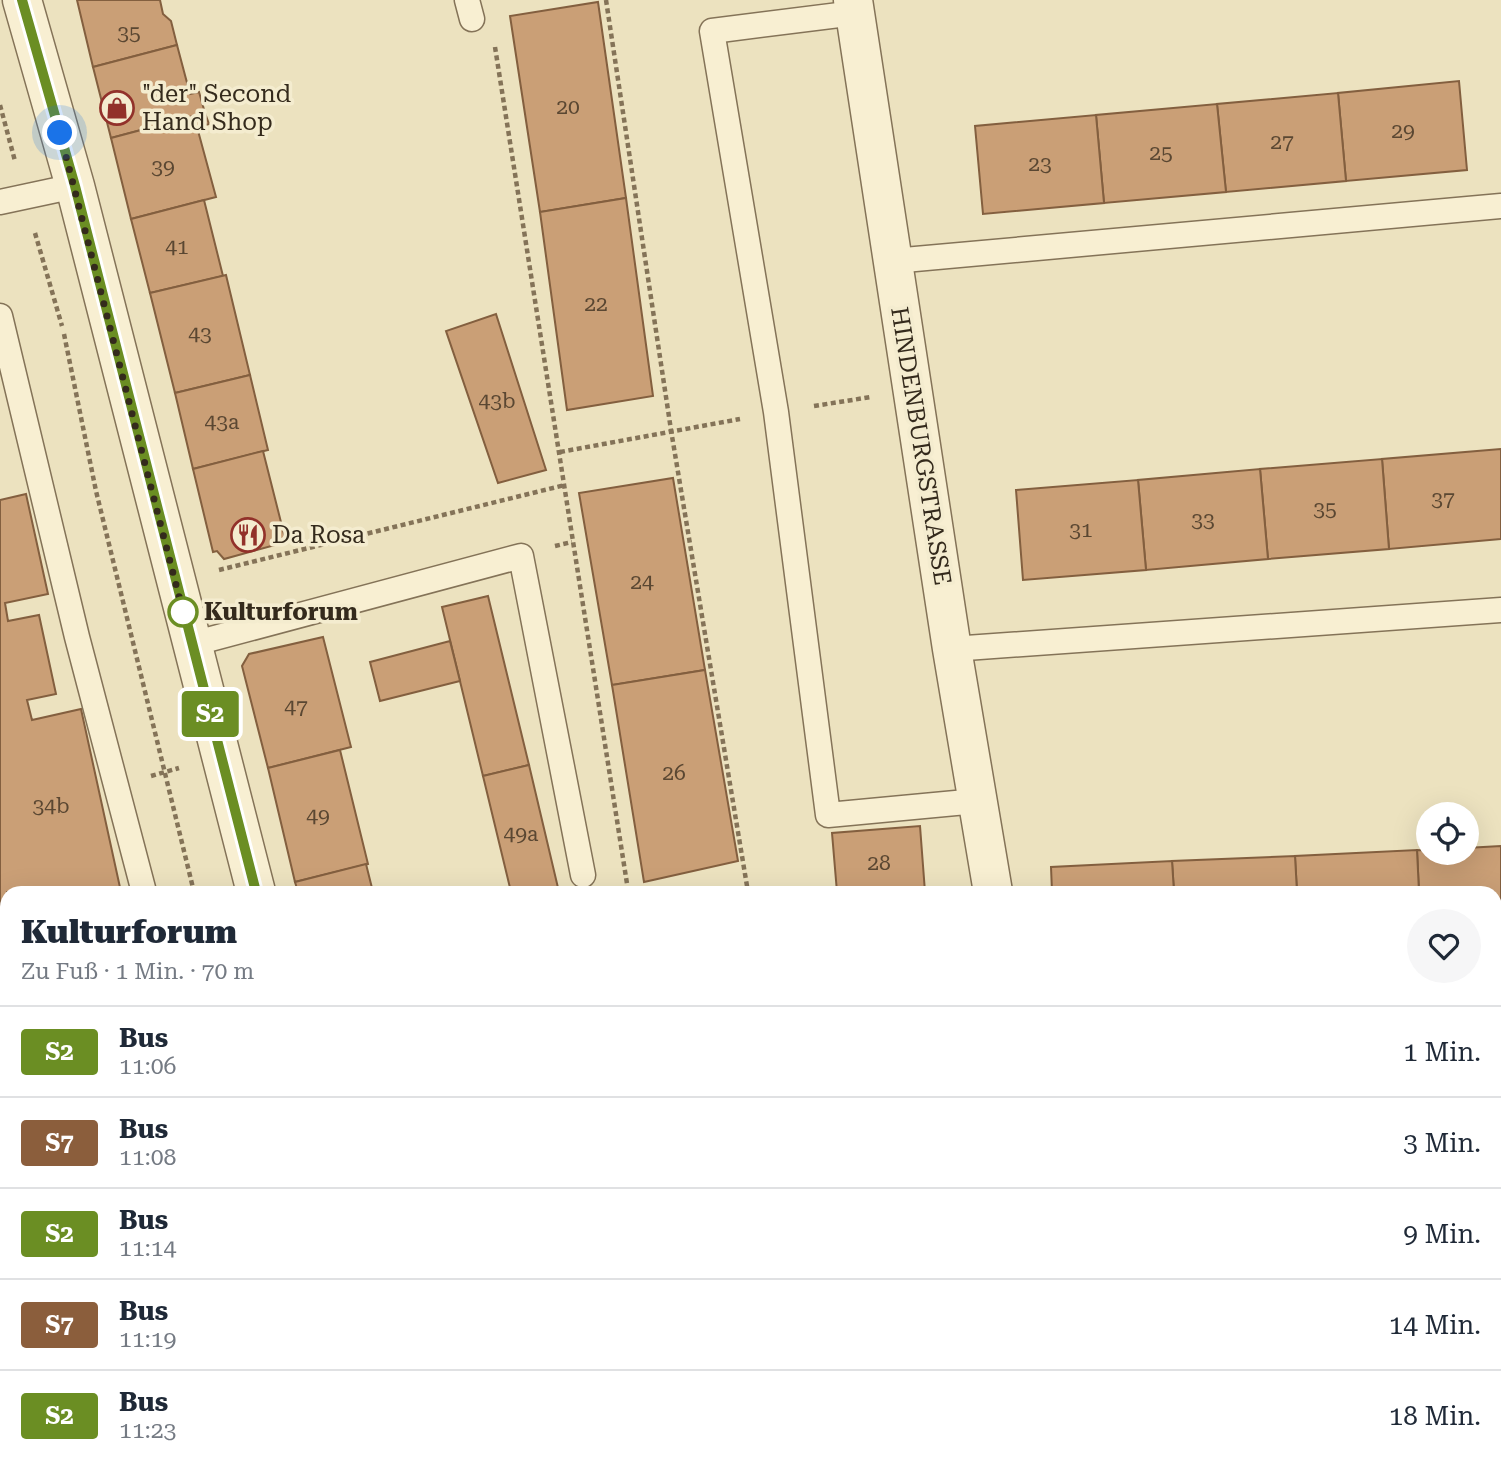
<!DOCTYPE html>
<html lang="de">
<head>
<meta charset="utf-8">
<style>
  :root { --surface:#fff; --page:#f6f6f7; --text:#1f2937; --muted:#747a83; --line:#e0e1e3 }
  body { margin:0; font-family:"Roboto Serif",serif; background:var(--page); color:var(--text); height:100vh; display:flex; flex-direction:column; font-size:26px; white-space:nowrap }
  * { box-sizing:border-box; margin:0 }
  p { font-size:23px; color:var(--muted) }
  .icon { flex:none; width:38px; height:38px; fill:none; stroke:currentColor; stroke-width:2; stroke-linecap:round; stroke-linejoin:round }
  .map { position:relative; flex:1; overflow:hidden }
  .sheet { position:absolute; left:0px; top:886px; width:1502px; height:590px; display:flex; flex-direction:column; background:var(--surface); border-radius:21px 21px 0 0; box-shadow:0 7px 28px #0002 }
  .sheet>* { flex:none }
  .badge { padding:0 14px; border-radius:5px; font-size:24px; line-height:46px }
  .fabs { position:absolute; left:1416px; top:802px; display:grid; gap:14px }
  .fabs a { display:grid; place-items:center; width:63px; height:63px; border-radius:50%; background:var(--surface); box-shadow:0 7px 28px #0002; font-size:35px }
  .you { position:absolute; width:35px; height:35px; margin:-18px; border:5px solid #fff; border-radius:50%; background:#1a73e8; box-shadow:0 0 0 10px #1a73e833 }
  .map>.badge { position:absolute; translate:-50% -50%; box-shadow:0 0 0 4px #fff }
  .round { display:grid; place-items:center; flex:none; width:74px; height:74px; border-radius:37px; background:var(--page) }
  .head { display:flex; align-items:center; justify-content:space-between; height:119px; padding:0 21px }
  h1 { font-size:33px; font-weight:800; line-height:52px }
  ul { padding:0; list-style:none }
  li { display:flex; align-items:center; gap:21px; height:91px; padding:0 21px; border-top:2px solid var(--line) }
  li div { flex:1 }
  li b { display:block; font-size:26px }
  li em { font-style:normal }
  li .badge { min-width:77px; font-weight:700; text-align:center }
  .map>svg:first-child { display:block }
</style>
</head>
<body>
<div class="map">
<svg width="1501" height="1475" viewBox="0 0 1501 1475">
  <rect width="100%" height="100%" fill="#ece2bf"/>
  <g fill="#ca9f76" stroke="#835f3f" stroke-width="2">
    <polygon points="77,0 160,0 163,14 171,21 177,45 93,67"/>
    <polygon points="598,2 626,198 540,212 510,16"/>
    <polygon points="177,45 190,94 199,92 205,113 111,138 93,67"/>
    <polygon points="1459,81 1467,170 1346,181 1338,93"/>
    <polygon points="1338,93 1346,181 1226,192 1217,104"/>
    <polygon points="1217,104 1226,192 1104,203 1096,115"/>
    <polygon points="205,113 209,124 197,127 216,197 131,219 111,138"/>
    <polygon points="1096,115 1104,203 983,214 975,126"/>
    <polygon points="626,198 653,396 567,410 540,212"/>
    <polygon points="204,200 223,276 150,293 131,219"/>
    <polygon points="226,275 250,375 175,393 150,293"/>
    <polygon points="496,314 546,470 498,483 446,331"/>
    <polygon points="250,375 268,450 193,469 175,393"/>
    <polygon points="1501,449 1501,539 1389,549 1382,459"/>
    <polygon points="263,451 286,542 224,559 217,551 213,552 193,469"/>
    <polygon points="1382,459 1389,549 1268,559 1260,469"/>
    <polygon points="1260,469 1268,559 1146,570 1138,480"/>
    <polygon points="673,478 705,670 612,685 579,493"/>
    <polygon points="1138,480 1146,570 1023,580 1016,490"/>
    <polygon points="26,494 48,594 5,603 8,621 39,615 56,694 27,700 32,720 81,709 121,892 7,892 7,1031 0,1033 0,500"/>
    <polygon points="488,596 529,765 483,776 442,607"/>
    <polygon points="323,637 351,747 268,768 242,666 249,654"/>
    <polygon points="450,641 460,681 380,701 370,662"/>
    <polygon points="705,670 738,861 644,882 612,685"/>
    <polygon points="340,750 368,864 295,882 268,768"/>
    <polygon points="529,765 559,892 511,892 483,776"/>
    <polygon points="920,826 925,892 837,892 832,833"/>
    <polygon points="1501,846 1501,933 1494,934 1494,892 1419,892 1417,850 1466,852 1466,848"/>
    <polygon points="1417,850 1419,892 1297,892 1295,856"/>
    <polygon points="1295,856 1297,892 1174,892 1172,861"/>
    <polygon points="1172,861 1174,892 1052,892 1051,867"/>
    <polygon points="366,864 373,892 298,892 295,882"/>
    <rect x="1494" y="1204" width="7" height="93"/>
  </g>
  <g fill="none" stroke-linecap="round" stroke-linejoin="round">
    <g stroke="#847358" stroke-width="27">
      <g id="service">
        <polyline points="467,0 472,19"/>
        <polyline points="855,13 712,31 776,412 828,815 977,801"/>
        <polyline points="0,202 75,186"/>
        <polyline points="893,261 1501,206"/>
        <polyline points="0,316 77,637 144,892"/>
        <polyline points="192,644 521,556 583,875"/>
        <polyline points="952,649 1501,610"/>
        <polyline points="1494,943 1501,943"/>
        <polyline points="294,1468 295,1475"/>
      </g>
    </g>
    <g stroke="#847358" stroke-width="41">
      <g id="minor">
        <polyline points="853,0 952,649 993,892"/>
        <polyline points="1494,1435 1501,1435"/>
        <polyline points="762,1475 799,1468"/>
      </g>
    </g>
    <g stroke="#847358" stroke-width="41">
      <g id="tertiary">
        <polyline points="22,0 75,186 256,892"/>
        <polyline points="404,1468 405,1475"/>
      </g>
    </g>
    <g stroke="#847358" stroke-width="4.5" stroke-dasharray="5 3.5" stroke-linecap="butt">
      <polyline points="606,0 671,430 748,892"/>
      <polyline points="495,47 628,890"/>
      <polyline points="0,105 15,161"/>
      <polyline points="35,233 62,326"/>
      <polyline points="64,334 96,491 194,892"/>
      <polyline points="814,406 871,397"/>
      <polyline points="560,452 740,419"/>
      <polyline points="555,546 572,542"/>
      <polyline points="219,570 565,485"/>
      <polyline points="151,776 179,768"/>
      <polyline points="0,1088 7,1086"/>
      <polyline points="346,1468 350,1475"/>
      <polyline points="1109,1468 1110,1475"/>
      <polyline points="208,1475 233,1468"/>
    </g>
    <use href="#service" stroke="#f8efd2" stroke-width="24"/>
    <use href="#minor" stroke="#f8efd2" stroke-width="38"/>
    <use href="#tertiary" stroke="#f8efd2" stroke-width="38"/>
  </g>
  <g fill="none" stroke-linecap="round" stroke-linejoin="round">
    <g stroke="#fff" stroke-width="16">
      <polyline id="line" points="22,0 75,186 256,892"/>
    </g>
    <use href="#line" stroke="#6b8e23" stroke-width="10"/>
    <polyline stroke="#342a1c" stroke-width="7" stroke-dasharray="0 12.6" points="60,133 183,612"/>
  </g>
  <defs>
    <g id="shop-ring" transform="scale(1.75)"><circle r="9.5" fill="#f4eccf" stroke="#92312a" stroke-width="1.5"/><path d="M-5-2.5h2.3a2.7 3.5 0 0 1 5.4 0H5L5.5 6h-11ZM-1.5-2.5h3a1.5 2.3 0 0 0-3 0Z" fill="#92312a"/></g>
    <g id="restaurant-ring" transform="scale(1.75)"><circle r="9.5" fill="#f4eccf" stroke="#92312a" stroke-width="1.5"/><path d="M-5-6h1v4h1v-4h1v4h1v-4h1v5L-1.5 .5V6h-2V.5L-5-1ZM5-6V6H3V1.5H1.5Q1.5-4 5-6Z" fill="#92312a"/></g>
  </defs>
  <g fill-rule="evenodd">
    <use href="#shop-ring" x="117" y="108"/>
    <use href="#restaurant-ring" x="248" y="535"/>
  </g>
  <circle fill="#fff" stroke="#6b8e23" stroke-width="3.5" cx="183" cy="612" r="14"/>
  <g text-anchor="middle" stroke-width="7" stroke-linejoin="round" paint-order="stroke">
    <g font-size="21" fill="#5a4732">
      <text x="129" y="40">35</text>
      <text x="568" y="114">20</text>
      <text x="1403" y="138">29</text>
      <text x="1282" y="149">27</text>
      <text x="1161" y="160">25</text>
      <text x="1040" y="171">23</text>
      <text x="163" y="174">39</text>
      <text x="177" y="254">41</text>
      <text x="596" y="311">22</text>
      <text x="200" y="341">43</text>
      <text x="497" y="408">43b</text>
      <text x="222" y="429">43a</text>
      <text x="1443" y="506">37</text>
      <text x="1325" y="516">35</text>
      <text x="1203" y="527">33</text>
      <text x="1081" y="537">31</text>
      <text x="642" y="589">24</text>
      <text x="296" y="714">47</text>
      <text x="674" y="780">26</text>
      <text x="51" y="813">34b</text>
      <text x="318" y="823">49</text>
      <text x="521" y="841">49a</text>
      <text x="879" y="870">28</text>
    </g>
    <g font-size="24" fill="#342a1c" stroke="#f4eccf" text-anchor="start">
      <text x="142" y="102">"der" Second<tspan x="142" dy="28">Hand Shop</tspan></text>
      <text x="272" y="543">Da Rosa</text>
    </g>
    <g font-size="24" fill="#342a1c" stroke="#f4eccf">
      <text transform="translate(921 446) rotate(81)" y="8">HINDENBURGSTRASSE</text>
    </g>
    <g font-size="24" font-weight="bold" fill="#342a1c" stroke="#f4eccf" text-anchor="start">
      <text x="204" y="620">Kulturforum</text>
    </g>
  </g>
</svg>
<div class="fabs">
<a><svg class="icon" aria-label="locate" viewBox="0 0 24 24"><circle cx="12" cy="12" r="6"/><path d="M12 2v4M12 18v4M2 12h4M18 12h4"/></svg></a>
</div>
<div class="you" style="left:60px;top:133px"></div>
<b class="badge" style="left:210px;top:714px;background:#6b8e23;color:#fff">S2</b>
<section class="sheet">
<div class="head"><div><h1>Kulturforum</h1><p>Zu Fuß · 1 Min. · 70 m</p></div><a class="round"><svg class="icon" aria-label="heart" viewBox="0 0 24 24"><path d="M12 20l-8-8c-3-5 5-10 8-4 3-6 11-1 8 4z"/></svg></a></div>
<ul>
<li><span class="badge" style="background:#6b8e23;color:#fff">S2</span><div><b>Bus</b><p>11:06</p></div><em>1 Min.</em></li>
<li><span class="badge" style="background:#8b5e3c;color:#fff">S7</span><div><b>Bus</b><p>11:08</p></div><em>3 Min.</em></li>
<li><span class="badge" style="background:#6b8e23;color:#fff">S2</span><div><b>Bus</b><p>11:14</p></div><em>9 Min.</em></li>
<li><span class="badge" style="background:#8b5e3c;color:#fff">S7</span><div><b>Bus</b><p>11:19</p></div><em>14 Min.</em></li>
<li><span class="badge" style="background:#6b8e23;color:#fff">S2</span><div><b>Bus</b><p>11:23</p></div><em>18 Min.</em></li>
</ul>
</section>
</div>
</body>
</html>
